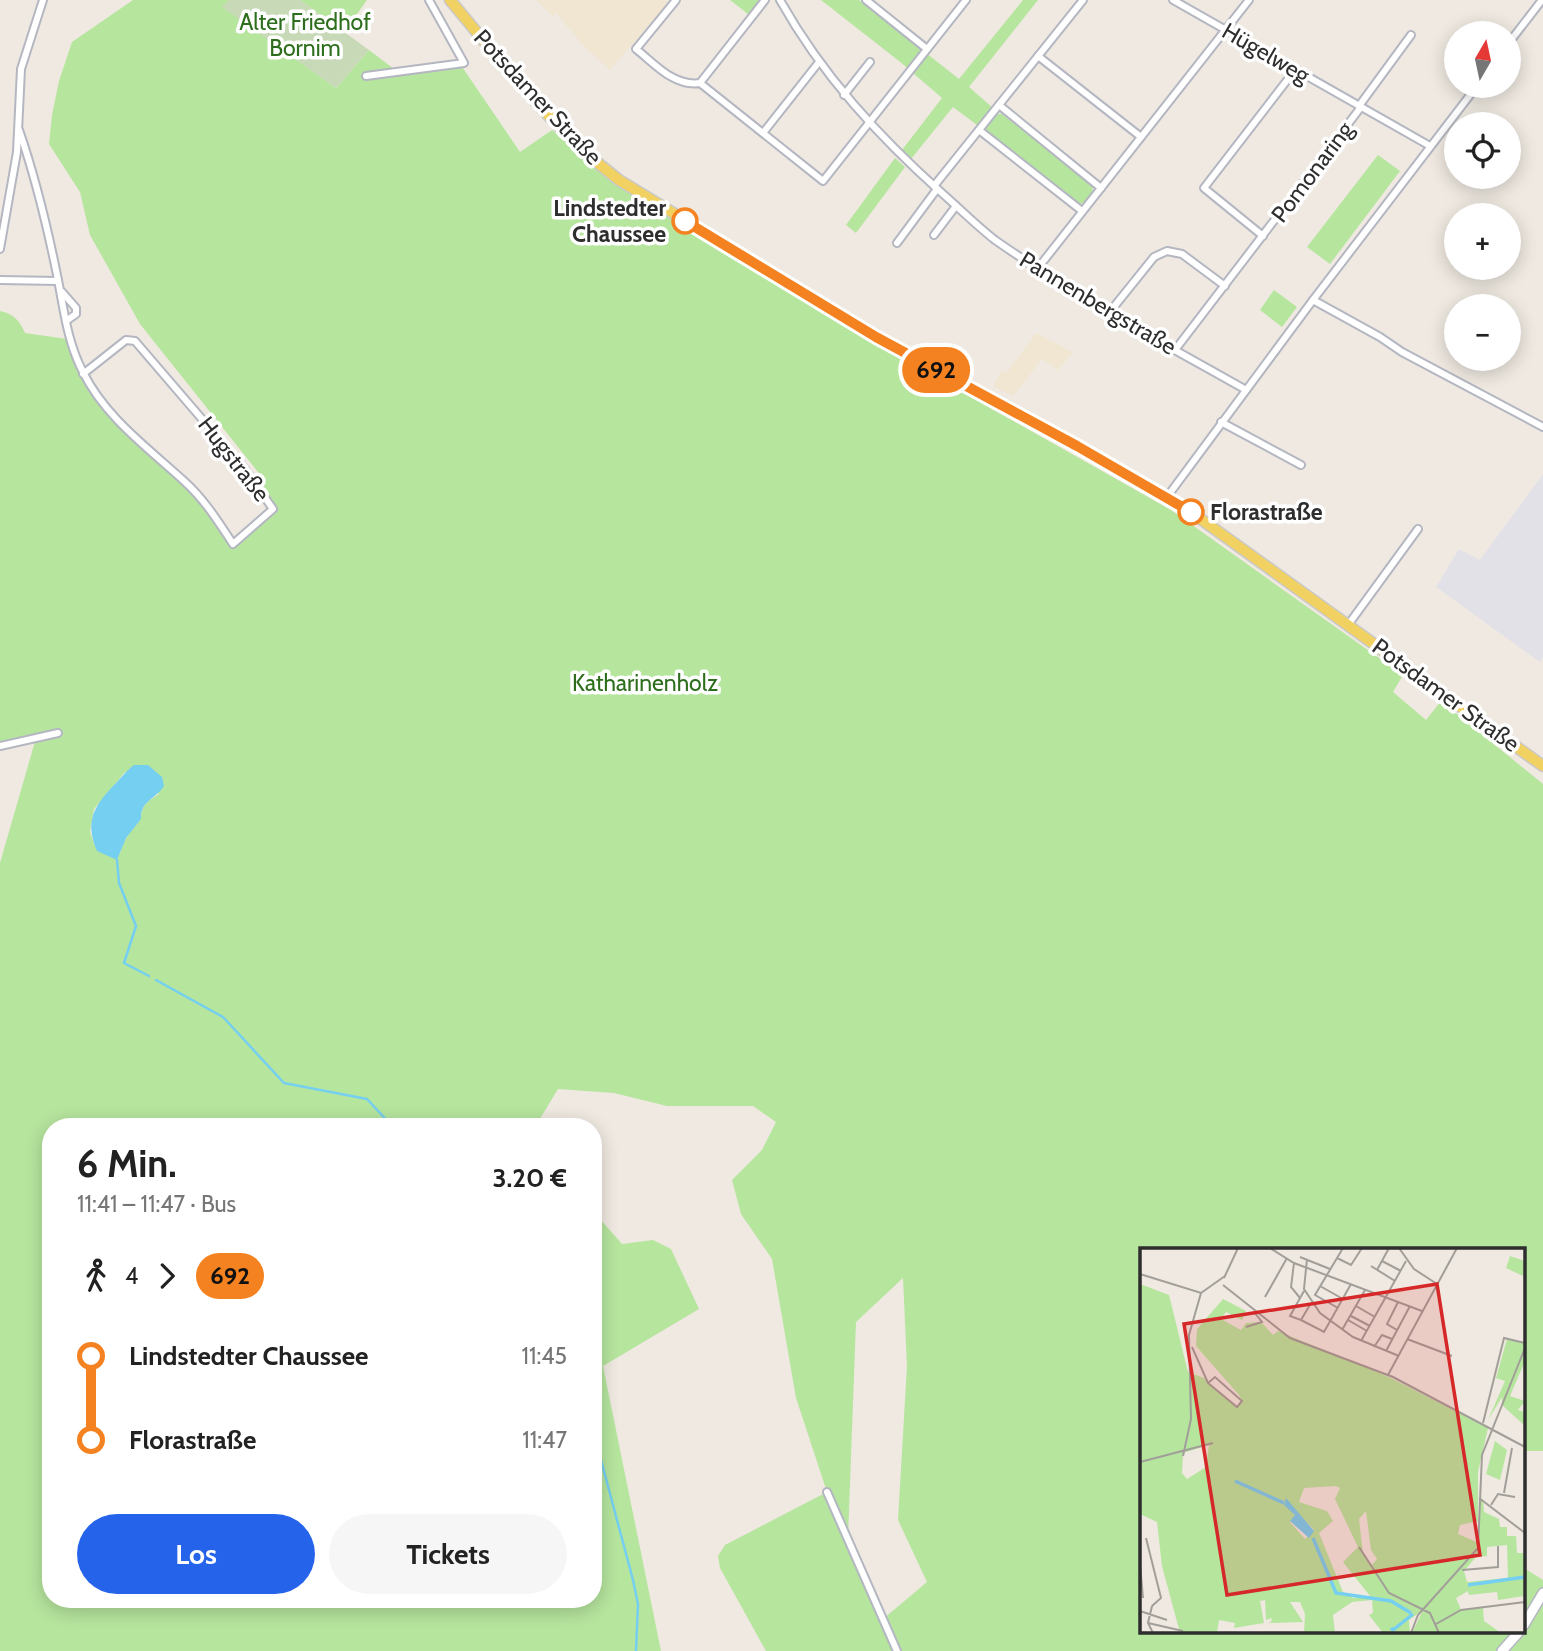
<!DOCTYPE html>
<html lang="de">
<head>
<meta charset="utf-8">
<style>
  :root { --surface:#fff; --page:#f6f6f6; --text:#222; --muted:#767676; --accent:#2563eb }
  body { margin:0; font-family:Cabin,sans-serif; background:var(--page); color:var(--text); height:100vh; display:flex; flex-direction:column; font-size:26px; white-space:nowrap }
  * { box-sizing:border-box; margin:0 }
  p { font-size:23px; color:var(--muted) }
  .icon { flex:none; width:38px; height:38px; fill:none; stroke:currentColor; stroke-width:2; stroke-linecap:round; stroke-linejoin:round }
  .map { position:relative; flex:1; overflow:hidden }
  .details { position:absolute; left:42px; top:1118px; width:560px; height:490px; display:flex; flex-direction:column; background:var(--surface); border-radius:28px; box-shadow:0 4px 18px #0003 }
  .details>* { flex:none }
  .badge { padding:0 14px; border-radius:23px; font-size:24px; line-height:46px }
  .needle { width:46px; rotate:9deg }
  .controls { position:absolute; left:1444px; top:21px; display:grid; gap:14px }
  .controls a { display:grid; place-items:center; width:77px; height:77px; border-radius:50%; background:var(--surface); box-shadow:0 4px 18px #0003; font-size:35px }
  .map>.badge { position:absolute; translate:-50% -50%; box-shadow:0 0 0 4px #fff }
  .legs { display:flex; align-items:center; gap:10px; height:77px; padding:0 35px; font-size:23px }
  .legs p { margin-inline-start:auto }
  .summary { display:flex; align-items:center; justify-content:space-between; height:119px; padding:0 35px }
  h1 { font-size:38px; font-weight:800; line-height:52px }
  .button { display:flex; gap:14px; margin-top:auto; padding:14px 35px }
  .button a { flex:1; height:80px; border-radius:42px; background:var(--accent); color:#fff; font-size:28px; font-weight:800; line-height:80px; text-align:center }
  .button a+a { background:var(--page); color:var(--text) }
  ul { padding:0 35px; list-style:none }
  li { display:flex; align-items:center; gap:24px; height:84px; font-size:26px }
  li i { display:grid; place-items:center; width:10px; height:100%; margin:0 9px; background:currentColor }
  li i::after { content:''; width:18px; height:18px; margin:-9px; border:5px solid; border-radius:50%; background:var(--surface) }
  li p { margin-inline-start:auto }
  li:first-child i { background:linear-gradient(#0000 50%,currentColor 0) }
  li:last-child i { background:linear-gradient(currentColor 50%,#0000 0) }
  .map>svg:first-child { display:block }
</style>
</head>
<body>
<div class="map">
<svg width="1543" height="1651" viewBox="0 0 1543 1651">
  <rect width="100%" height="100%" fill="#efe9e1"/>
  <polygon fill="#e3e1e8" points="1543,474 1543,657 1540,662 1436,587 1459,549 1480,560"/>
  <g fill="#f0e6d1">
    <polygon points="536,0 665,0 668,3 610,70 582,44 556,13 553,16"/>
    <polygon points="1036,333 1073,352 1058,370 1042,359 1013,396 993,386 1001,372 1008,371"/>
  </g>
  <g fill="#b6e59e" fill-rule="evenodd">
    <path d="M133,0h96l-6,7 113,81 33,-38 25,19 64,-8 62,91 32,-22 64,54 257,158 298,168 232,165 -10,17 33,28 15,-19 102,83v667h-19v-201h-382v382h382v-64l19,12v71h-777l-46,-83 -2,-12 7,-11 102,-53 -31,-94 -24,-139 -31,-45 -9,-34 30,-30 14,-28 -23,-16h-86l-53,-13 -56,-4 -23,38h-484v473h542v-389l29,33 31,-4 18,9 28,60 -96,57 58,285h-661v-788l36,-125 -36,8v-435c14,3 20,10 25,22l42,6 16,35 20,29 82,79 48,61 40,-34 -15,-37 -118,-148 -50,-89 -10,-43 -31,-48 3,-29 7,-34 13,-39zM125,772l34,22c-11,7 -18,11 -18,25 -9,11 -19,21 -21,35l-25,-8 -5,-14 4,-23zM903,1278l4,88 -9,154 29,62 -44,37 -35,-81 8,-216z"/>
    <polygon points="300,0 367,0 344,32"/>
    <polygon points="730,0 759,0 748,14"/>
    <polygon points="821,0 859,0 959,79 1023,0 1038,0 969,87 993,108 980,124 977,125 953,107 911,159 902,150 942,98 899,61"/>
    <polygon points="998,114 1002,114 1092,184 1093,193 1085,203 1077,204 987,133 986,128"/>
    <polygon points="1378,155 1400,171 1330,264 1307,247"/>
    <polygon points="895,158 905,167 856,233 846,225"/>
    <polygon points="1274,290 1297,307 1282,327 1260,310"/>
  </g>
  <polygon fill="#c8d9b8" points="229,0 300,0 369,50 336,88 222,7"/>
  <path fill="#75cff0" d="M134,765h14l14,12 2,9c-8,13 -24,15 -23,33l-15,19 -9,22 -20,-9c-12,-29 -4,-44 17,-66 7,-7 12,-14 20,-20z"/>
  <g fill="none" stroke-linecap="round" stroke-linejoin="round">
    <g stroke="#75cff0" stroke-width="2.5">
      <polyline points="117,860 119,883 136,926 124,963 149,976"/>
      <polyline points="156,980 223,1017 284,1083 367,1099 393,1127"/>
      <polyline points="593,1430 633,1580 638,1604 636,1651"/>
    </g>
    <g stroke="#b4b7c1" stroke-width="10">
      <g id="street">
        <path d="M676,0l-40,49c19,15 38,38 64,34l65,-83"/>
        <path d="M780,0c42,75 99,137 163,194 17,15 34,32 52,46 80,56 166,102 251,150"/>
        <polyline points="866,0 927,49"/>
        <polyline points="1173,0 1430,146"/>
        <polyline points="1508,44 1542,0"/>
        <polyline points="1038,56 1141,137"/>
        <polyline points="366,76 464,63 429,0"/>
        <polyline points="700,83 823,181 966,0"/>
        <polyline points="844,95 870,62"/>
        <polyline points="999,105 1101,188"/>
        <polyline points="1359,106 1411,35"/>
        <path d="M19,130c17,49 29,100 39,150 6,31 10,64 25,92 22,45 65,76 101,109 20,18 34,40 49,63l40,-35 -29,-41 -109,-127 -9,-1 -43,34"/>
        <polyline points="979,130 1082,211"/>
        <polyline points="763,133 819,62"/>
        <polyline points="934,186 1083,0"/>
        <polyline points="934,235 956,206"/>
        <polyline points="1263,236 1204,188 1295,70"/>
        <polyline points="897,243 937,189"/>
        <polyline points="0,249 17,152 21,69 43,0"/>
        <polyline points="1038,268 1249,0"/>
        <polyline points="0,280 58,281"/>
        <polyline points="62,292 76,308 76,314 66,321"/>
        <polyline points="1313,300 1380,337 1402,352 1543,427"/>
        <polyline points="1109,313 1154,257 1167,251 1182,254 1225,286"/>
        <polyline points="1175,350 1361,107"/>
        <polyline points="1221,422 1301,465"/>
        <polyline points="1167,497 1313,300 1477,86"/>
        <polyline points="1348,625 1418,529"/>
        <polyline points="0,746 58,733"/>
        <polyline points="827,1492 897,1651"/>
      </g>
    </g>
    <g stroke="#b4b7c1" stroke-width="12">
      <g id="secondary">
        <polyline points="1524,1625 1543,1593"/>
        <polyline points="1502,1651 1519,1632"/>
      </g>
    </g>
    <g stroke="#c9c9c9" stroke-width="13">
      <path id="primary" d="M450,0c53,63 103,130 169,180l257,157 202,109 113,66 352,254"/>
    </g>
    <use href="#street" stroke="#fff" stroke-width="6"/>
    <use href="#secondary" stroke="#fff" stroke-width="9"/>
    <use href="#primary" stroke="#f2d163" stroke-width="10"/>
  </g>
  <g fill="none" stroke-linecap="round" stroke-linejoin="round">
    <g stroke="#fff" stroke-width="16">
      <polyline id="line-1" points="685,221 876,337 1077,446 1191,512"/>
    </g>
    <use href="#line-1" stroke="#f58220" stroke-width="10"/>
  </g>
  <g fill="#fff" stroke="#f58220" stroke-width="3.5">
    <circle cx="685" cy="221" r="12"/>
    <circle cx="1191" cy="512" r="12"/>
  </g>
  <g text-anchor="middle" stroke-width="7" stroke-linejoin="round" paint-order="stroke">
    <g font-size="23" fill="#2c6e1b" stroke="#fff">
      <text x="305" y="30">Alter Friedhof<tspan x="305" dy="26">Bornim</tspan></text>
      <text x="645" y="691">Katharinenholz</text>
    </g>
    <g font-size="23" fill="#2e2e2e" stroke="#fff">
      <text transform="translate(1266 53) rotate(30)" y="8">Hügelweg</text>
      <text transform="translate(538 97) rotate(47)" y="8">Potsdamer Straße</text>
      <text transform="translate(1312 172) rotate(-53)" y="8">Pomonaring</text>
      <text transform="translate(1098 303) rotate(31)" y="8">Pannenbergstraße</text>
      <text transform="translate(234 459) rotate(52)" y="8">Hugstraße</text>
      <text transform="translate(1446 695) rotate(36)" y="8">Potsdamer Straße</text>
    </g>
    <g font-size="23" font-weight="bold" fill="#2e2e2e" stroke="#fff" text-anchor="end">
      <text x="666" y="216">Lindstedter<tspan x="666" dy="26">Chaussee</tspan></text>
      <text x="1210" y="520" text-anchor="start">Florastraße</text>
    </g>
  </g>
  <g transform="translate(1140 1248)">
    <rect width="385" height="385" fill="#efe9e1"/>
    <path d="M370,8l15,5v16l-19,-9zM0,36l29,11 19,77 16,6 32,29 6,-6 -3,-6 -43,-49 1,-17 26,-30 23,12 -4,9 -16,-8 -5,7 20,11 5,-7 15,-1 12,13 5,-4 111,46 99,51 -10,44v49l-18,4 -2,9 21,9v-45l4,1 1,13 15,7 1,8h7v9h9l1,17h7v43l-26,4 -1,-8 -28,3 -1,-4 -12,7 5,12 22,-2 1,13 17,12h-89l11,-23 -14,10 1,13h-27l-14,-18 4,-2 -1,-13 -20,2 -19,13 2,18h-31l1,-19 -5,-12h-10l13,20 -31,1 -5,-1h4l1,-4 -6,2 -1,-20 -5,1 4,22 -30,5 1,-5 -16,-3 -2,13h-37l-18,-67 -5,-44 -17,-8zM69,197l-3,22 -19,12 -5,-6 1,-20zM196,238l4,2 -5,11 23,48 -15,15 27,34 -17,2 -10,-6 -24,-59 14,-12 -6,-10 -28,-9 5,-14zM146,253l28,29 -9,9 -15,-17 5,-7zM226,263l5,39 6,9 -6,7 -8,-12 -4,-35zM367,297l1,33 -41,4 -3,-11 12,-14 11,-1v-9zM367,91l18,4v18l-15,35 15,5 -7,9 7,2 -1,13 -22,-20v-8l-14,23 17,-39 -9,-3zM355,193l12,9 -7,30 -14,-6z" fill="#b6e59e" fill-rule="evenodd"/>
    <path d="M146,250l28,33 -5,7 -19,-17 5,-6 -11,-10z" fill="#75cff0"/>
    <path fill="none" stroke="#75cff0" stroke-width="3.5" d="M95,233l49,22M173,290l23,55 55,8 20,12M328,337l57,-8M251,380l2,2 20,-16"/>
    <path fill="none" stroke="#a29e99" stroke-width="2" d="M130,0l24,15 128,48M259,0l15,21 23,15M160,9l30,12M197,10l14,7 11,-17M167,11l-3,30 16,24 33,24 46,19M242,13l19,10M154,15l-3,24 9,11M231,18l24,15M237,22l12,-22M0,26l61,19 24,-17M84,30l14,-30M83,37l67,53 103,39 132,70M180,38l23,13M164,43l-14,25 11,4 10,-17M125,49l22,-39M216,58l19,11M198,60l-23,-13 28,-47M211,68l19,10M161,72l23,12 27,-48M208,72l19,11M106,79l16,-5 -8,-10M202,82l23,-40M257,82l-10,-6 11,-22M267,91l45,17M221,93l45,-80M52,99l16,36 29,24 5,-6 -27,-24 -7,6M234,99l8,-12 10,4M246,103l24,-45M248,127l69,-127M343,175l21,-85 21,5M43,208l8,-37 -2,-84 12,-42M0,214l73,-19M364,245l8,-45M339,250l46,35M351,257l7,-11 17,3M6,290l15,60 -9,8M219,299l30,46 41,20 9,20M0,316l3,34M322,322l36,-3v-21M12,358l-4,17 5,10M0,363l27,9M8,375l35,8M296,376l25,-14 64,-8M271,385l7,-18 60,-67 4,-93 43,-107"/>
    <path fill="#d62828" fill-opacity="0.15" stroke="#d62828" stroke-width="3.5" d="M297,36l43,271 -253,40 -43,-271z"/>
    <rect width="385" height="385" fill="none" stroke="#2e2e2e" stroke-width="3.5"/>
  </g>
</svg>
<div class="controls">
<a><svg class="needle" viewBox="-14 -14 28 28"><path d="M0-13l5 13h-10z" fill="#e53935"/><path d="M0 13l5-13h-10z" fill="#767676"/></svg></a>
<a><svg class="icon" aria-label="locate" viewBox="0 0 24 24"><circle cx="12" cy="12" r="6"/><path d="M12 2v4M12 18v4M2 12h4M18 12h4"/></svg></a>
<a>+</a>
<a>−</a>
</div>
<b class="badge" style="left:936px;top:370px;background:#f58220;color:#111">692</b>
<section class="details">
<div class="summary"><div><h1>6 Min.</h1><p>11:41 – 11:47 · Bus</p></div><b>3.20 €</b></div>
<div class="legs"><svg class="icon" aria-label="walk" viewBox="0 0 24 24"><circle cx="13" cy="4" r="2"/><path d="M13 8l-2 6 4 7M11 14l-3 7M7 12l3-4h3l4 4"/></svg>4<svg class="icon" aria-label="forward" viewBox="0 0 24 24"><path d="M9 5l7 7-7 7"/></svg><b class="badge" style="background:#f58220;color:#111">692</b></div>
<ul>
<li><i style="color:#f58220"></i><b>Lindstedter Chaussee</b><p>11:45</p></li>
<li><i style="color:#f58220"></i><b>Florastraße</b><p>11:47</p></li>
</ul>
<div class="button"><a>Los</a><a>Tickets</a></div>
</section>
</div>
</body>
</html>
